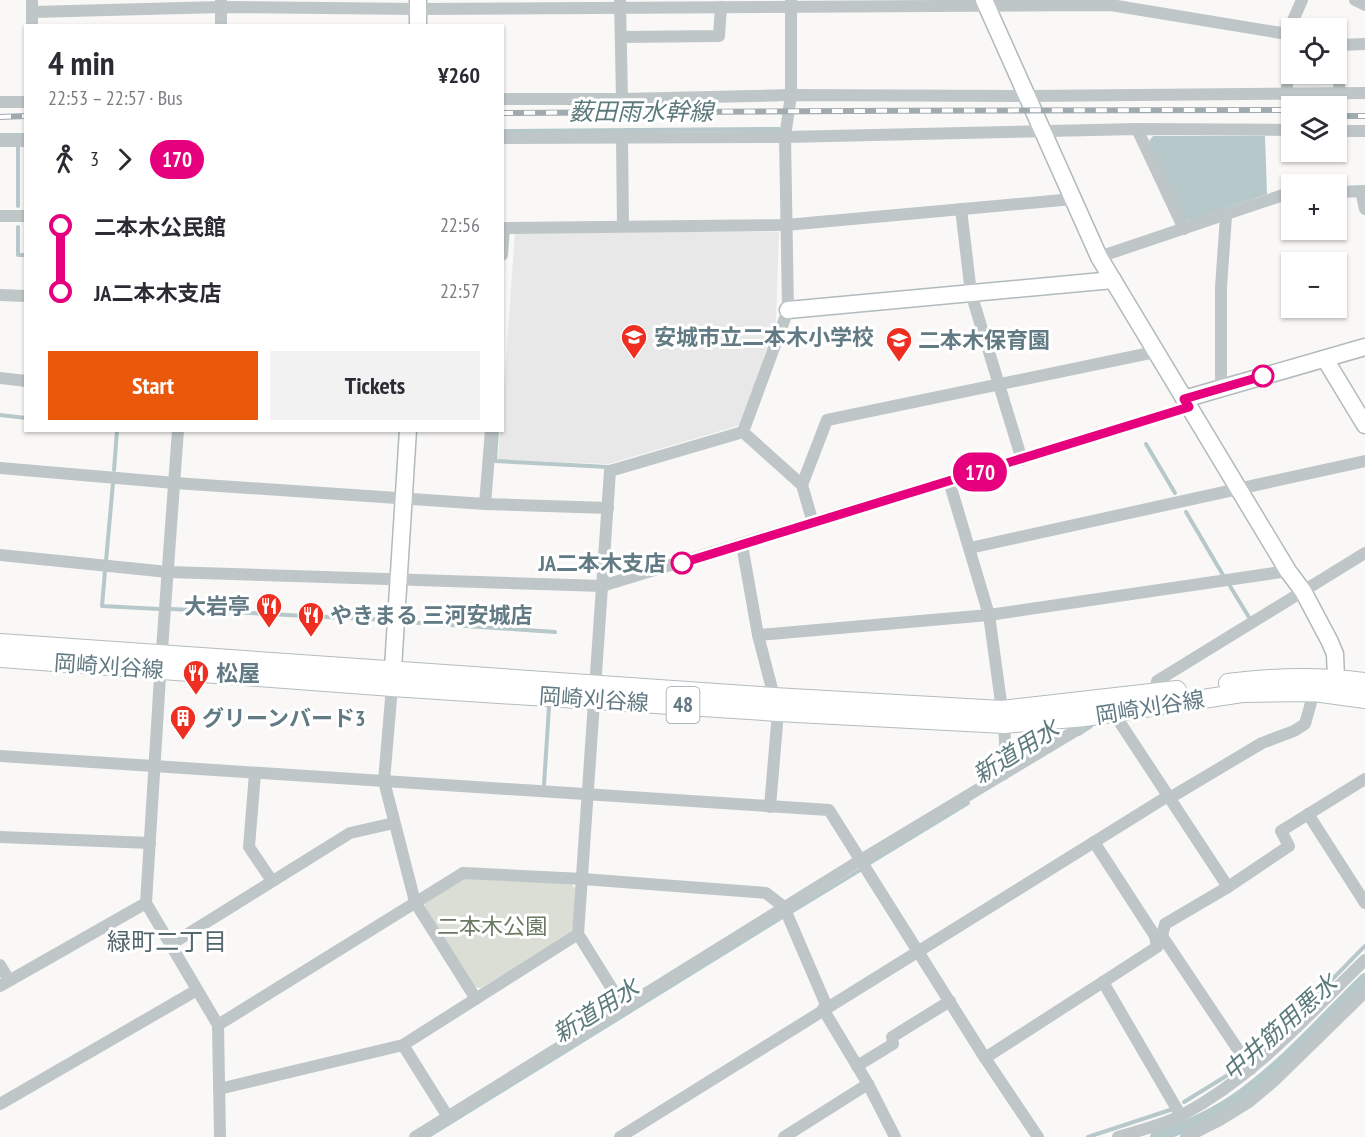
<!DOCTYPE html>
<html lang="en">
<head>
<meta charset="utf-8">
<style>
  :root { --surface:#fff; --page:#f2f2f3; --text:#2b2b33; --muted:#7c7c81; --accent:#ea580c }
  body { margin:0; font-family:"PT Sans Narrow","Noto Sans JP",sans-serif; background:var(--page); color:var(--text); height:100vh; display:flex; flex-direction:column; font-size:22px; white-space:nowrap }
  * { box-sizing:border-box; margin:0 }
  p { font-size:20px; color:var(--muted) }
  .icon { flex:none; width:33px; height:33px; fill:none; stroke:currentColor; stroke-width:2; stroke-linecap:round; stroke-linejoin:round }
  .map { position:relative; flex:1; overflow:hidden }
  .sheet { position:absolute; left:24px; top:24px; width:480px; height:408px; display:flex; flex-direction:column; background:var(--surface); border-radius:0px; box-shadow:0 2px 4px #0004 }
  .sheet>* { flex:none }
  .badge { padding:0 12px; border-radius:20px; font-size:21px; line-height:39px }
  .controls { position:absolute; left:1281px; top:18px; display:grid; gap:12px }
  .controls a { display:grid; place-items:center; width:66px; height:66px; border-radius:0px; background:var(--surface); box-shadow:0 2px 4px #0004; font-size:30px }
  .map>.badge { position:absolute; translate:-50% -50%; box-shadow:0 0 0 3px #fff }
  .legs { display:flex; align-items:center; gap:9px; height:66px; padding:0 24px; font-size:20px }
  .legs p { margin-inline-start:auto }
  .headline { display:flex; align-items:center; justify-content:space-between; height:102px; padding:0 24px }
  h1 { font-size:33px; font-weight:700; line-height:45px }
  .cta { display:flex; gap:12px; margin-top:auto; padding:12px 24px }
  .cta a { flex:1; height:69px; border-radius:0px; background:var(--accent); color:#fff; font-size:24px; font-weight:700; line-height:69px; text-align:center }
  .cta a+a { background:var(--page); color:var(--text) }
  ul { padding:0 24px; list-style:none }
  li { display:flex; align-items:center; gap:21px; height:66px; font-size:22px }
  li i { display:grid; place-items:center; width:9px; height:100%; margin:0 8px; background:currentColor }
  li i::after { content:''; width:15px; height:15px; margin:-8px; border:4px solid; border-radius:50%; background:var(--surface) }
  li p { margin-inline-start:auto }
  li:first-child i { background:linear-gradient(#0000 50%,currentColor 0) }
  li:last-child i { background:linear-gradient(currentColor 50%,#0000 0) }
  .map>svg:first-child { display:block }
</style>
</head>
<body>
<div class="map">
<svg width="1365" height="1137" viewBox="0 0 1365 1137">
  <rect width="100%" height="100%" fill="#f9f8f6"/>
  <polygon fill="#e7e8e7" points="515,232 779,232 776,321 741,425 608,464 498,460 500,431 502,430 503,400"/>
  <polygon fill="#daded5" points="464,877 571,884 575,888 574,927 570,932 481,988 475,987 424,907 426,901"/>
  <polygon fill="#b7c8ca" points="1153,136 1265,136 1267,194 1189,221 1185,220 1149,141"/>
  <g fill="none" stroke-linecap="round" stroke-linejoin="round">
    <g stroke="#b7c8ca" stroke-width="4">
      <polyline points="502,131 779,129"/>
      <polyline points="0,135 26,135"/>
      <polyline points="18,146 18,206"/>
      <polyline points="18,227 18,255 26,255"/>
      <polyline points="0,415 26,418"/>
      <polyline points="497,430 495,461 608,467"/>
      <polyline points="1146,444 1175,493"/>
      <polyline points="114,470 117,430"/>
      <polyline points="1186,512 1223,575"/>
      <polyline points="106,561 113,483"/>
      <polyline points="105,571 102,606 159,609"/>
      <polyline points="1230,586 1250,619"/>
      <polyline points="171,609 385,620"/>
      <polyline points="406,622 555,632"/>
      <polyline points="1079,734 1091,726"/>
      <polyline points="544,785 549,707"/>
      <polyline points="868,864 968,803"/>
      <polyline points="791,912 860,870"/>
      <polyline points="1260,1053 1365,946"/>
      <polyline points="1184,1102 1244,1065"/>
      <polyline points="427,1137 784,916"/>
      <polyline points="1088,1137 1173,1109"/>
    </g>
    <path stroke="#b7c8ca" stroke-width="12" d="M1156,1137c31,-10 61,-24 87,-43 45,-33 83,-77 122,-115"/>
    <g stroke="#b1babd" stroke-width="19">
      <g id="secondary">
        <polyline points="984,0 1099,257 1288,571 1303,591 1330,642 1335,654 1336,678"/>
        <polyline points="418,26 418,0"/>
        <polyline points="788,310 1113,280"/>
        <polyline points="1325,359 1365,425"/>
        <polyline points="1184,399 1365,347"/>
        <polyline points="392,684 408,430"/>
      </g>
    </g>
    <g stroke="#b4bbbe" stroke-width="20">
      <g id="primary">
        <polyline points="0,643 774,697 1002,710 1177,690"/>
        <polyline points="0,658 392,687 778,712 1004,724 1085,717 1242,693 1314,692 1365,699"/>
        <path d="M1228,683c45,-6 92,-7 137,-1"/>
      </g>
    </g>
    <g stroke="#bfc6c8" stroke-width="12">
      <polyline points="1355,0 1365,5"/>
      <polyline points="620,1 622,99"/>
      <polyline points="32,12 221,7 418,9 1111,5 1287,34"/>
      <polyline points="32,26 32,0"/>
      <polyline points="221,26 221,1"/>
      <polyline points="621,37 719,36 721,7"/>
      <polyline points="1287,93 1287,34 1302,0"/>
      <polyline points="1339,93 1340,45 1365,44"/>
      <polyline points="502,99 622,99 791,95 1028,96 1365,93"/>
      <polyline points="0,102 26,102"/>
      <polyline points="1137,129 1184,229"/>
      <polyline points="1336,131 1365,131"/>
      <polyline points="622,137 623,226"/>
      <polyline points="502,138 785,137 1137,129 1292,130"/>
      <polyline points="0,141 26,141"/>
      <polyline points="1361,191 1365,209"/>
      <polyline points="1336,192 1365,191"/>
      <polyline points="961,209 971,293 1022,460"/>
      <polyline points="0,216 26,216"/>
      <polyline points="502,228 786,225 1073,199"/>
      <polyline points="502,255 504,228"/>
      <polyline points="1099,257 1292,192"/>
      <polyline points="0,295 26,296"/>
      <polyline points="0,378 26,381"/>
      <polyline points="1221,388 1221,287 1226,216"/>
      <polyline points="178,430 160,677 146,903 218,1025 220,1137"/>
      <polyline points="743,432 788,310 785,137 791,95 791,1"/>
      <polyline points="743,432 802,485 813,523"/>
      <polyline points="0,468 175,483 485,504 608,508"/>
      <polyline points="949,481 989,615 1004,724 1006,761 1004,774"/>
      <polyline points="802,485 827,420 1155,352"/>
      <polyline points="485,504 491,430"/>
      <polyline points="742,545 758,635 778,712 770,807"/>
      <polyline points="970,548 1365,461"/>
      <polyline points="0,555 168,572 602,586 1189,407"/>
      <polyline points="758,635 989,615 1288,571"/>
      <polyline points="392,687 384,781 415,902 476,999"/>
      <polyline points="1156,693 1157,681 1365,553"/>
      <polyline points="1113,712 1228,887"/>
      <polyline points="0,756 829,810 985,1058 1038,1137"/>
      <polyline points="255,773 249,847 272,881"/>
      <polyline points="1308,814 1365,903"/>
      <polyline points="0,837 150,843"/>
      <polyline points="1094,842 1155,936 1157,947 1103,982"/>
      <polyline points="1155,936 1162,936 1165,924 1228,887 1289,846 1281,831 1365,779"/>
      <polyline points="1162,936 1251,1069"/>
      <polyline points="170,945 350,833 394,823"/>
      <polyline points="0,965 9,980"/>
      <polyline points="0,986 146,903"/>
      <polyline points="624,1008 578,934 610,471 743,432"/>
      <polyline points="823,1009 868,1084 895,1137"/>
      <polyline points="218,1025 463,873 583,879 766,893 784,907 827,1007"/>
      <polyline points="403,1045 448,1117"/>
      <polyline points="985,1058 1103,982 1181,1116"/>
      <polyline points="857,1066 893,1044 892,1037 950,1001"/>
      <polyline points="219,1089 403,1045 578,934"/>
      <polyline points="0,1104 197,990"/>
      <polyline points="415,1137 859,861 1075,731 1085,717"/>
      <polyline points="620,1137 1168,796 1173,796 1262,743 1294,731 1305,724 1314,692"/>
      <polyline points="784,1137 868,1084"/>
      <path d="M1118,1137c22,-7 46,-12 66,-23 71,-38 124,-99 181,-154"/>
      <polyline points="1186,1137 1220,1120 1249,1102 1274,1081 1365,992"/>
    </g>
    <use href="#secondary" stroke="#fff" stroke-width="16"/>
    <use href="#primary" stroke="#fff" stroke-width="18"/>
    <g stroke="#a0aaaf" stroke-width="6">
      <g id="rail">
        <path d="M502,113c264,-2 526,-3 790,-3"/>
        <polyline points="1336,116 1365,116"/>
        <polyline points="0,117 26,116"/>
      </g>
    </g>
    <use href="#rail" stroke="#fff" stroke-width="4" stroke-dasharray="11" stroke-linecap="butt"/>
  </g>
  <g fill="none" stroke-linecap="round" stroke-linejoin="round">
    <g stroke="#fff" stroke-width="14">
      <polyline id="line-1" points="682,563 1189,407 1184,399 1263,376"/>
    </g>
    <use href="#line-1" stroke="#e6007e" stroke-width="9"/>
  </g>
  <defs>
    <g id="school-pin" transform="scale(1.35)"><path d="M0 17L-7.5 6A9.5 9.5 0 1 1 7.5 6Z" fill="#ed2e21" stroke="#fff"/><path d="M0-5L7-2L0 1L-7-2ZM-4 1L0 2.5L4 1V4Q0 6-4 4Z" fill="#fff"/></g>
    <g id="restaurant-pin" transform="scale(1.35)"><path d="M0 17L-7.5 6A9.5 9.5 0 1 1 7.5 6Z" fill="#ed2e21" stroke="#fff"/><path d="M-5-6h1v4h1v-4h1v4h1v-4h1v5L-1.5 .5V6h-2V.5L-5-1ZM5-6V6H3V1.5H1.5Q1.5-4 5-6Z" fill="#fff"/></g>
    <g id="building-pin" transform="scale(1.35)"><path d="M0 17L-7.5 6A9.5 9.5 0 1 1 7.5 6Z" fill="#ed2e21" stroke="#fff"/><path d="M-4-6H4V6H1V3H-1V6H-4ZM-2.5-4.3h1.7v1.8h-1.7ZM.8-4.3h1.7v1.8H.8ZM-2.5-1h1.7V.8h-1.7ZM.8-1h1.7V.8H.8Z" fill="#fff"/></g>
  </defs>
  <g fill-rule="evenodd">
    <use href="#school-pin" x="634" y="337"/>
    <use href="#school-pin" x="899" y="340"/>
    <use href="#restaurant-pin" x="269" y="606"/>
    <use href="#restaurant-pin" x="311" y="615"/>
    <use href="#restaurant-pin" x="196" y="673"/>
    <use href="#building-pin" x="183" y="718"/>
  </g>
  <g fill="#fff" stroke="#e6007e" stroke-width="3">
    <circle cx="1263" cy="376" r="10"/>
    <circle cx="682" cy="563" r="10"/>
  </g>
  <g text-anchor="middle" stroke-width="6" stroke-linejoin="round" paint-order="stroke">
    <rect fill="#fff" stroke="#91a2a8" stroke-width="1.5" x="666.5" y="687" width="33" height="36" rx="4.5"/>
    <g font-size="21" font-weight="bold" fill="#627a83">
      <text x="683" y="712">48</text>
    </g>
    <g font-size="22" font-weight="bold" fill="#627a83" stroke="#fff" text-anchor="start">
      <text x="654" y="345">安城市立二本木小学校</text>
      <text x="918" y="348">二本木保育園</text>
      <text x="250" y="614" text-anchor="end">大岩亭</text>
      <text x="330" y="623">やきまる 三河安城店</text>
      <text x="216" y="681">松屋</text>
      <text x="202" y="726">グリーンバード3</text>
    </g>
    <g font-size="22" font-weight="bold" fill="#627a83" stroke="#fff" text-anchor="end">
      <text x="666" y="571">JA二本木支店</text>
    </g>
    <g font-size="22" fill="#627a83" stroke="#fff">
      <text transform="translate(109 666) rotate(4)" y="8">岡崎刈谷線</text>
      <text transform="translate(594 699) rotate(4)" y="8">岡崎刈谷線</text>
      <text transform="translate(1150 707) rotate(-9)" y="8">岡崎刈谷線</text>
    </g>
    <g font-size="22" fill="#6a7a61" stroke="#fff">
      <text x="492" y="934">二本木公園</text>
    </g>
    <g font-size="24" font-style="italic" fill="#5d7a7d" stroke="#fff">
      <text x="641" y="120">薮田雨水幹線</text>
      <text transform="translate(1016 752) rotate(-32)" y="8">新道用水</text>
      <text transform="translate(596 1011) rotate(-32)" y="8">新道用水</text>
      <text transform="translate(1280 1028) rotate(-42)" y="8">中井筋用悪水</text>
    </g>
    <g font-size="24" fill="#54676d" stroke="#fff">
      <text x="167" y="950">緑町二丁目</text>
    </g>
  </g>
</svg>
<div class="controls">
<a><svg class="icon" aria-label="locate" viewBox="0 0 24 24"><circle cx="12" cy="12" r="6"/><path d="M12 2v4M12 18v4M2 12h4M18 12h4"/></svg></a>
<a><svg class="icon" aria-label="layers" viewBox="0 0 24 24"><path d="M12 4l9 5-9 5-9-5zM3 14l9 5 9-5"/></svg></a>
<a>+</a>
<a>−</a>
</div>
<b class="badge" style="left:980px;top:472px;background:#e6007e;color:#fff">170</b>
<section class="sheet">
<div class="headline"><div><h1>4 min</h1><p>22:53 – 22:57 · Bus</p></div><b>¥260</b></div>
<div class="legs"><svg class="icon" aria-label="walk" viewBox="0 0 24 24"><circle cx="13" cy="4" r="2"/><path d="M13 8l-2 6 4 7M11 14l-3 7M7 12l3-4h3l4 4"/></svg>3<svg class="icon" aria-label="forward" viewBox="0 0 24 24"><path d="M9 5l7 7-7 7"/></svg><b class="badge" style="background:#e6007e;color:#fff">170</b></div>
<ul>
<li><i style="color:#e6007e"></i><b>二本木公民館</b><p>22:56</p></li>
<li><i style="color:#e6007e"></i><b>JA二本木支店</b><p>22:57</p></li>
</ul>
<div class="cta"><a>Start</a><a>Tickets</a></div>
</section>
</div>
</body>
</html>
